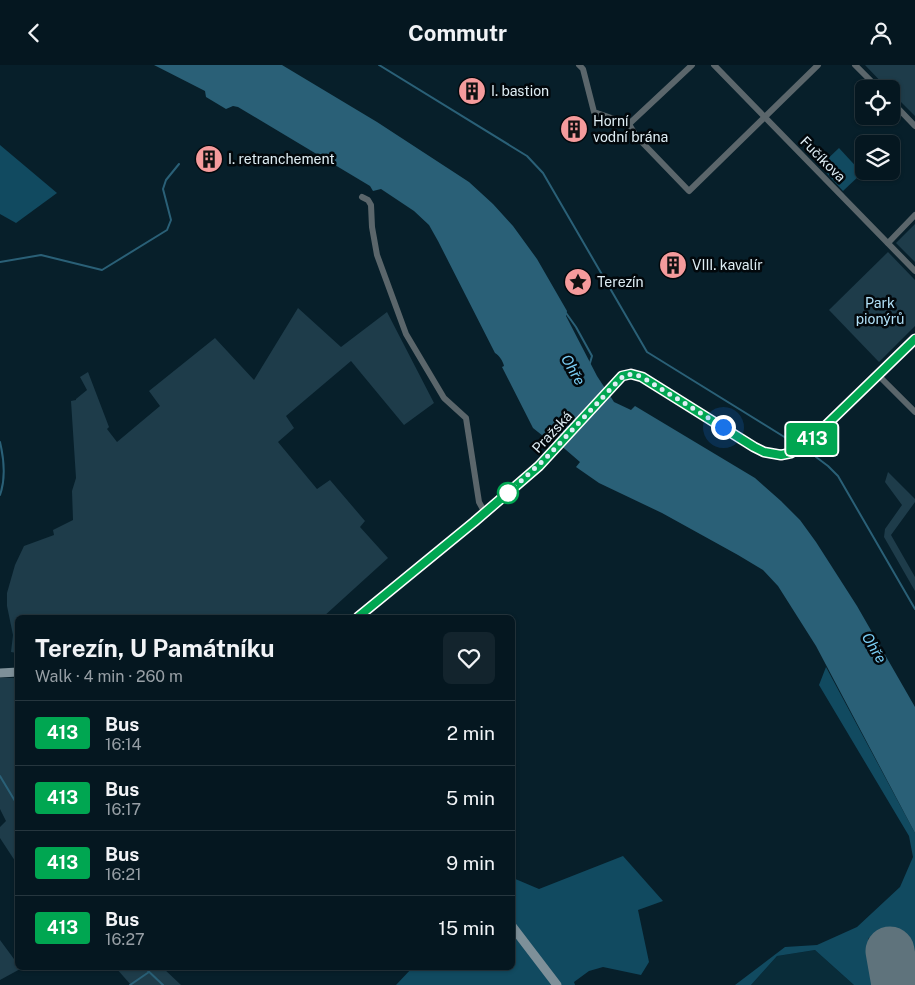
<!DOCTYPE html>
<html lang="en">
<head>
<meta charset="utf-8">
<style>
  :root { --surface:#051720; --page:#13242d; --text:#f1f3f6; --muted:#979fa5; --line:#26363e }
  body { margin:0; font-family:"Public Sans",sans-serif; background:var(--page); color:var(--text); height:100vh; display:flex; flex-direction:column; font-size:19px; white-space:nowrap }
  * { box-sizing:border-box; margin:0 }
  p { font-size:16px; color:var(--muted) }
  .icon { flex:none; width:28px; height:28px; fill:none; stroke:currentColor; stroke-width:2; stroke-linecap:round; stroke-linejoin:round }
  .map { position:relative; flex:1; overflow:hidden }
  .side { position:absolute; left:15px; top:550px; width:500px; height:355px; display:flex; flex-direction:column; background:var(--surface); border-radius:8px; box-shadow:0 1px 4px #0004,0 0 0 1px var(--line) }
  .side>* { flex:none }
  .badge { padding:0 10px; border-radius:4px; font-size:18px; line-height:32px }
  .buttons { position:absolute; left:855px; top:15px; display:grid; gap:10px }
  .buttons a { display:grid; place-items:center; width:45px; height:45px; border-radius:8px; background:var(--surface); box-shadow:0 1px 4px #0004,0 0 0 1px var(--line); font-size:25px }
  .you { position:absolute; width:25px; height:25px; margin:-12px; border:4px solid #fff; border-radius:50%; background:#1a73e8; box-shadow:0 0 0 8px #1a73e833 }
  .map>.badge { position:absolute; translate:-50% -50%; box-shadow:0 0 0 2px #fff }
  .round { display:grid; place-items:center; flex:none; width:52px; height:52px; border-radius:8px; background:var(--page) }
  .headline { display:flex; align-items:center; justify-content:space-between; height:85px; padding:0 20px }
  h1 { font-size:24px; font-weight:700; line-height:38px }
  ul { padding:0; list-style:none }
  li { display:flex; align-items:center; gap:15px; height:65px; padding:0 20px; border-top:1px solid var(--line) }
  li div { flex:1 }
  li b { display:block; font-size:19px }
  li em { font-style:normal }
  li .badge { min-width:55px; font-weight:700; text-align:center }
  header { display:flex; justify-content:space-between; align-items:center; height:65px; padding:0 20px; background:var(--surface); font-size:22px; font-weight:700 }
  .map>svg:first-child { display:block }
</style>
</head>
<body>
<header><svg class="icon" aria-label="back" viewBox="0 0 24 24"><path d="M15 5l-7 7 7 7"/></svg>Commutr<svg class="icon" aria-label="person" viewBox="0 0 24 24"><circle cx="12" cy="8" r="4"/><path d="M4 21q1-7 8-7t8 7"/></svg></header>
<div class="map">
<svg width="915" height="920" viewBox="0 0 915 920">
  <rect width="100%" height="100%" fill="#071f2a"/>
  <polygon fill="#092c39" points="815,885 854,920 751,920 777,891"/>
  <g fill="#1e3c4a">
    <polygon points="865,0 915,0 915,51 891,27 891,24 888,24"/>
    <polygon points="915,159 915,197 896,178"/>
    <polygon points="888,187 915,215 915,261 879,297 829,245"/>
    <polygon points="298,243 341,282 387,247 434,338 404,360 351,296 286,351 294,363 278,377 317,424 330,415 365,456 360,462 388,493 323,552 18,552 17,588 11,587 13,570 7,541 7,528 15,500 24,481 54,470 53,465 73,455 72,426 76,413 71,336 76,335 76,334 87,325 80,312 88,307 109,362 107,364 117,377 160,341 149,326 215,273 254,315"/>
    <polygon points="888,407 915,434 915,437 891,470 915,512 915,526 884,472 885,464 902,440 885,417"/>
    <polygon points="0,613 17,613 17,799 0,773 0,762 6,756 0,744"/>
    <polygon points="904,868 914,920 876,920 868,873"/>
    <polygon points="0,875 14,894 17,891 18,902 22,903 0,915"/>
    <polygon points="116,903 163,903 181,920 131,920"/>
  </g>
  <g fill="#114a60">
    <polygon points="0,80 57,128 16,158 0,149"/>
    <polygon points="839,83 862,108 843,126 820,101"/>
    <polygon points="826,602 915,768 915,920 914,920 903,868 868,873 876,920 854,920 815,885 777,891 751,920 735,920 785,882 817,880 857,862 900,822 913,792 909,771 819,620"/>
    <polygon points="623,791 663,836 638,845 649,897 641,910 603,902 589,906 574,917 575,920 396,920 412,903 512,902 513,813 539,824"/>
  </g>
  <path fill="#2a6077" d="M154,0h128l95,57 92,60 24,22 20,22 24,33 30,52 -1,5 31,60 17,26 17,8 4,-4 120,72 26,23 19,19 16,22 41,64 58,101v126l-99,-187 -38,-60 -15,-16 -25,-15 -76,-42 -63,-30 -23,-16 4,-5 -29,-25 -3,3 -15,-12 -31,-61 2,-1c-1,-5 -5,-11 -9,-13l-57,-112 -9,-16 -15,-14 -33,-22 -8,2 -3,-5 -132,-79 -5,-1 -7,3 -20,-12 -1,-6z"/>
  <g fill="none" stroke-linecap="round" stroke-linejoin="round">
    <g stroke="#2a6077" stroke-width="2">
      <polyline points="379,0 527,91 543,108 647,287 786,373"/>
      <polyline points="0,197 41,190 102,205 167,165 171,155 163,124 166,115 179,99"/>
      <polyline points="566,248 576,262 592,291 590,298"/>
      <path d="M0,377c4,17 6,36 0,53"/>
      <polyline points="816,392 828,401 838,411 915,544"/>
      <polyline points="0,711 18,741"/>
      <polyline points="144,902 163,920"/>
      <polyline points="130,920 149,907"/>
    </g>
    <polyline stroke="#5f737c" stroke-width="49" points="890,886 896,920"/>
    <g stroke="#5b666b" stroke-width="6">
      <polyline points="579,0 583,4 594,47 629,59 636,71 689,126 818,0"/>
      <polyline points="714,0 915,206"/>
      <polyline points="855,0 879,24"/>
      <polyline points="891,36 915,61"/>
      <polyline points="629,59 692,0"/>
      <polyline points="362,132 368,135 371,140 372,162 377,190 406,269 444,333 466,353 479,437 485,448"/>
      <polyline points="888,178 915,150"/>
      <polyline points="878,310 915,347"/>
    </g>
    <g stroke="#7e9099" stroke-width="9">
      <path d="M358,552l127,-104 54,-47 83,-90 9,-2 11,3 112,70c11,6 24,11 37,6 17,-6 34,-26 47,-39 25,-25 51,-50 77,-75"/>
      <polyline points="0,608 18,607"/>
      <polyline points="512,861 557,920"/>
    </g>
  </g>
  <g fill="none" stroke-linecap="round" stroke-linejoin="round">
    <g stroke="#fff" stroke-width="11">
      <polyline id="line" points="358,552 474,457 539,401 622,311 631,309 642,312 754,382 764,387 781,390 791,388 803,381 816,370 915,274"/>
    </g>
    <use href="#line" stroke="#00a651" stroke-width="8"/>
    <path stroke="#dfeef5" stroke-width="5" stroke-dasharray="0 9" d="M508,428l38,-35 72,-77c8,-8 14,-8 24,-4l81,50"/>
  </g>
  <defs>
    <g id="building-disc" transform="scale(1.4375)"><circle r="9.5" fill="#f59b9c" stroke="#02080c"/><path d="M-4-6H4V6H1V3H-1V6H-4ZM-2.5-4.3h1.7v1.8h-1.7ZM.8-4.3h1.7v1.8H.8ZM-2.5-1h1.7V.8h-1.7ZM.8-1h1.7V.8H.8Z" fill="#111"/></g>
    <g id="sight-disc" transform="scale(1.4375)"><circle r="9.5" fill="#f59b9c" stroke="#02080c"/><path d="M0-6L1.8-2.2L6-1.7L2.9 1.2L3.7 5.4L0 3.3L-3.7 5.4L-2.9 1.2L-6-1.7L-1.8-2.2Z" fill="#111"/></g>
  </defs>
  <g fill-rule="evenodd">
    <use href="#building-disc" x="472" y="26"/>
    <use href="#building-disc" x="574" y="64"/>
    <use href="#building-disc" x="209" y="94"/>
    <use href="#building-disc" x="673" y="200"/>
    <use href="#sight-disc" x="578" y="217"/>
  </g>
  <circle fill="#fff" stroke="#00a651" stroke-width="2.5" cx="508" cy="428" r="10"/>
  <g text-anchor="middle" stroke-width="5" stroke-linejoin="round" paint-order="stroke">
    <g font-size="14" fill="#dfeef5" stroke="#02080c" text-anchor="start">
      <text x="491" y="31">I. bastion</text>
      <text x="593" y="61">Horní<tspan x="593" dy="16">vodní brána</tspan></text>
      <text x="228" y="99">I. retranchement</text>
      <text x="692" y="205">VIII. kavalír</text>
      <text x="597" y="222">Terezín</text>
    </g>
    <g font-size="14" fill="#dfeef5" stroke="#02080c">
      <text transform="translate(823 94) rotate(45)" y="5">Fučíkova</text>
      <text transform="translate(552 367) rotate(-47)" y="5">Pražská</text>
    </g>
    <g font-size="14" fill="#b2e1f8" stroke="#02080c">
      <text x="880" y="243">Park<tspan x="880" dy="16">pionýrů</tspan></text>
    </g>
    <g font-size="15" font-style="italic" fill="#7acdf4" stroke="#02080c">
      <text transform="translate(573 305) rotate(60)" y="5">Ohře</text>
      <text transform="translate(874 583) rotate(59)" y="5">Ohře</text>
    </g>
  </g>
</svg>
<div class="buttons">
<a><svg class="icon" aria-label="locate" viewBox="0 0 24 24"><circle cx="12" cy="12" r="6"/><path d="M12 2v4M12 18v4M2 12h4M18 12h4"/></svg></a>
<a><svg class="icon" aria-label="layers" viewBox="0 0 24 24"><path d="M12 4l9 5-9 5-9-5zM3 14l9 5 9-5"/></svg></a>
</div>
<div class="you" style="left:723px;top:362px"></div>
<b class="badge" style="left:812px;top:374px;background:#00a651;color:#fff">413</b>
<section class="side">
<div class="headline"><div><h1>Terezín, U Památníku</h1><p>Walk · 4 min · 260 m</p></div><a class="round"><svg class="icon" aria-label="heart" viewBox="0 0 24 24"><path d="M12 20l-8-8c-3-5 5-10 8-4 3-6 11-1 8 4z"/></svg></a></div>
<ul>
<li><span class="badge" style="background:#00a651;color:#fff">413</span><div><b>Bus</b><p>16:14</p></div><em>2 min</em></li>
<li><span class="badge" style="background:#00a651;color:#fff">413</span><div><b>Bus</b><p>16:17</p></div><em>5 min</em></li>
<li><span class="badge" style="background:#00a651;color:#fff">413</span><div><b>Bus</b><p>16:21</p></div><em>9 min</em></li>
<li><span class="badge" style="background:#00a651;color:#fff">413</span><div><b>Bus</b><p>16:27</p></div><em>15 min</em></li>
</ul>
</section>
</div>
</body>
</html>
